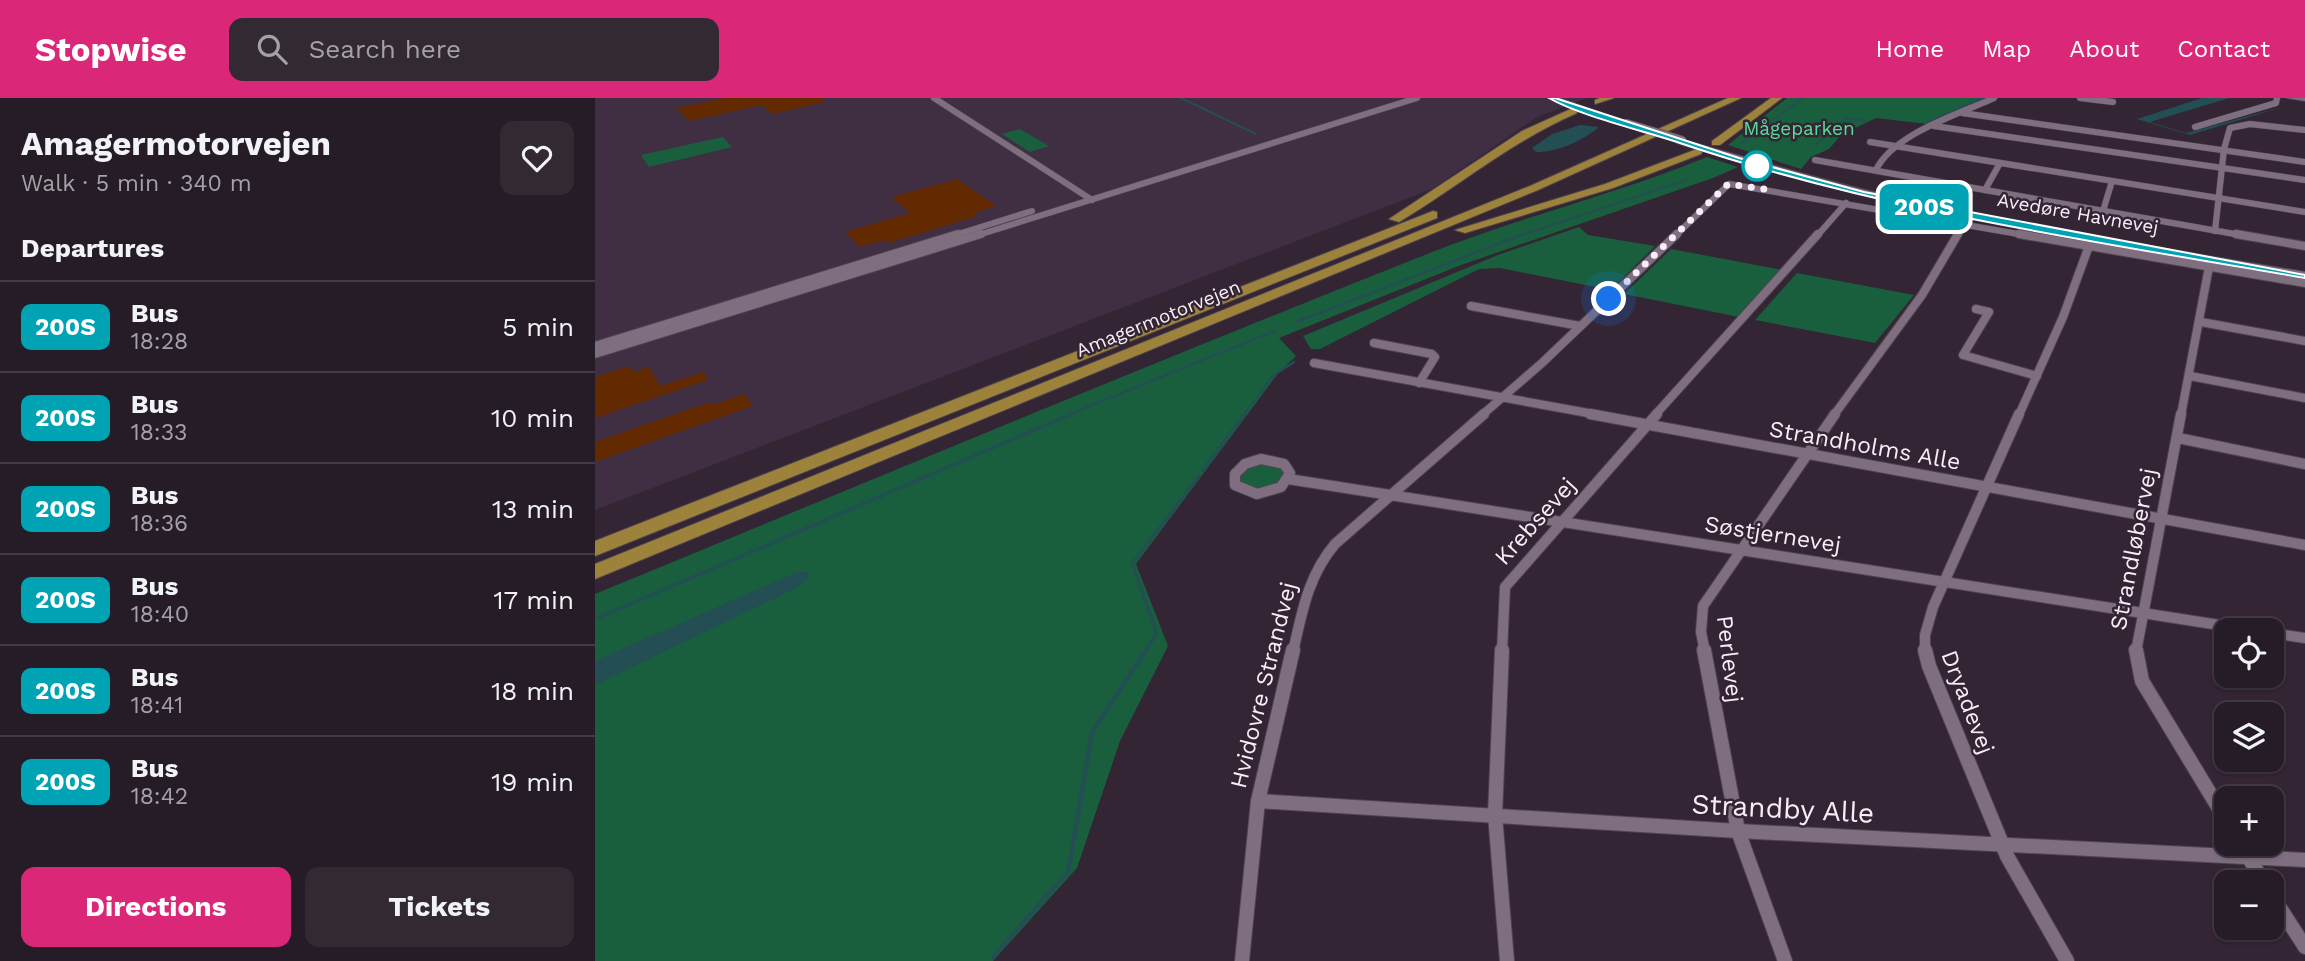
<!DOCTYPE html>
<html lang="en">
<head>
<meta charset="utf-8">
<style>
  :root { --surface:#261c27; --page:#322933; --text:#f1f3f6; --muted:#a4a1a7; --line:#423a44; --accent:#db2777 }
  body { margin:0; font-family:"Work Sans",sans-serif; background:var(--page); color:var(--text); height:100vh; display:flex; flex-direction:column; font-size:26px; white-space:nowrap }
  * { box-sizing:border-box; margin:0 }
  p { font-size:23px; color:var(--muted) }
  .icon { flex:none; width:38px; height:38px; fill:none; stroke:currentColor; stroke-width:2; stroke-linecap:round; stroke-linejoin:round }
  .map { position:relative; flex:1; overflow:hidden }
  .details { display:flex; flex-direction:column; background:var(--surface); width:595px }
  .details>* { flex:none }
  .badge { padding:0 14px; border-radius:10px; font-size:24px; line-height:46px }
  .buttons { position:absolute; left:1619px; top:520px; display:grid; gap:14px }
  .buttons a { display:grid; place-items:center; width:70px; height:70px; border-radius:14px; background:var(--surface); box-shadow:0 2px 5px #0004,0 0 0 2px var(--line); font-size:35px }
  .you { position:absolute; width:35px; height:35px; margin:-18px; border:5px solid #fff; border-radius:50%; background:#1a73e8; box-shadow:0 0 0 10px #1a73e833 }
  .map>.badge { position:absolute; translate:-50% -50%; box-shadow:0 0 0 4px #fff }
  h2 { padding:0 21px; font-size:26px; line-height:63px }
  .round { display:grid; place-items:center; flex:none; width:74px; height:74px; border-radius:14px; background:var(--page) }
  .head { display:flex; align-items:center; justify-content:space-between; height:119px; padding:0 21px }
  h1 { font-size:33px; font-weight:700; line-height:52px }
  .primary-button { display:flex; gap:14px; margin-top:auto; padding:14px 21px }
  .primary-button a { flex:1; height:80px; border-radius:14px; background:var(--accent); color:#fff; font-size:28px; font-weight:700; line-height:80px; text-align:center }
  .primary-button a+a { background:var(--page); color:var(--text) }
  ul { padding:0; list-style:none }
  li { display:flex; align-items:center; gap:21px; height:91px; padding:0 21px; border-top:2px solid var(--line) }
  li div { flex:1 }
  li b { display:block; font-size:26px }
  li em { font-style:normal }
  li .badge { min-width:77px; font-weight:700; text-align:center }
  header { display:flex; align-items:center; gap:42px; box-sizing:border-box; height:98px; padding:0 35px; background:var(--accent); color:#fff }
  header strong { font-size:33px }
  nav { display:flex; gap:38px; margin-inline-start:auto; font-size:24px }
  .search { width:490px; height:63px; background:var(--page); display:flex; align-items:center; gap:18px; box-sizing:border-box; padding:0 24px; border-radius:14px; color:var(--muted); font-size:26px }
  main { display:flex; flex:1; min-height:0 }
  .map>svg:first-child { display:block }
</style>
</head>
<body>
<header>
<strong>Stopwise</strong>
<div class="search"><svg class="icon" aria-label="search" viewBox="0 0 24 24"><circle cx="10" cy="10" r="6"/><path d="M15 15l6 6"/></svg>Search here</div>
<nav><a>Home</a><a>Map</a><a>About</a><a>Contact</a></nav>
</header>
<main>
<section class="details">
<div class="head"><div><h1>Amagermotorvejen</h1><p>Walk · 5 min · 340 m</p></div><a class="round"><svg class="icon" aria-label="heart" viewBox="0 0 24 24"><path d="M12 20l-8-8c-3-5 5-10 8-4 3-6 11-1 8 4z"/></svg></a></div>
<h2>Departures</h2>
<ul>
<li><span class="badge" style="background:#00a3b4;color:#fff">200S</span><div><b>Bus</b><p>18:28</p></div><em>5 min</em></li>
<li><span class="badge" style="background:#00a3b4;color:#fff">200S</span><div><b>Bus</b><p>18:33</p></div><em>10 min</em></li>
<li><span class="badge" style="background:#00a3b4;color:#fff">200S</span><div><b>Bus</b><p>18:36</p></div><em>13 min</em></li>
<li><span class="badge" style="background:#00a3b4;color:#fff">200S</span><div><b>Bus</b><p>18:40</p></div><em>17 min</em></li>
<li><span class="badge" style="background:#00a3b4;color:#fff">200S</span><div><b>Bus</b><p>18:41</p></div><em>18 min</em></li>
<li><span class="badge" style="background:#00a3b4;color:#fff">200S</span><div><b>Bus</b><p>18:42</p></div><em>19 min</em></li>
</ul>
<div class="primary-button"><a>Directions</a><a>Tickets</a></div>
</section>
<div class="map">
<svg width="1710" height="863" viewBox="0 0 1710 863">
  <rect width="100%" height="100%" fill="#332534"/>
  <polygon fill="#402e42" points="0,0 993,0 944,18 837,91 0,412"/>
  <g fill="#195f3d">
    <polygon points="1192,0 1390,0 1332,26 1281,20 1246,37 1234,51 1216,59 1206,71 1133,47"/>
    <polygon points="425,31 454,48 435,54 407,36"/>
    <polygon points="128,39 137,49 54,69 46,57"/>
    <path d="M1112,59l31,10 -25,11 -252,87 -182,73 17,18 -17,16 -143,192 32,82 -48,95 -43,127 -84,93h-398v-367c281,-116 562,-233 845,-345 88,-34 179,-56 267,-92z"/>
    <polygon points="984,129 993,137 1060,148 1016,192 905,170 884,171 725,251 716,251 708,238 903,157"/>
    <polygon points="1076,151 1188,172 1144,219 1029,196"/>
    <polygon points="1202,175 1319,197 1280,245 1160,222"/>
    <polygon points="672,363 689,373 687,383 668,392 646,386 644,377 647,372"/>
  </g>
  <g fill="#234e54">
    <polygon points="1607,0 1634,0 1555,24 1591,35 1694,7 1595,37 1542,21"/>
    <path d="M985,27l19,2c-15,13 -43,26 -63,25l-4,-4 20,-14z"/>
    <polygon points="202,474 213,474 212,482 201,490 0,587 0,563"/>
  </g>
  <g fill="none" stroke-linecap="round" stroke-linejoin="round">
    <g stroke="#234e54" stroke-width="2">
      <polyline points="586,0 661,36"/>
      <polyline points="1333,24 1387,0"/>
      <polyline points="1146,46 1208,0"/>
      <polyline points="1220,47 1252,20 1271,23"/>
      <polyline points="924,138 1094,81"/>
    </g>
    <g stroke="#234e54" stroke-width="2.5">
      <polyline points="701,224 929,136"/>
      <polyline points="473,317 679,233"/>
      <polyline points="649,317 679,277 699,264"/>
    </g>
    <g stroke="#234e54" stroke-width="3.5">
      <polyline points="608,372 650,316"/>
      <polyline points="0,521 477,316"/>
      <polyline points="550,554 562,535 537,466 604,378"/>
    </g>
    <polyline stroke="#234e54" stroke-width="4.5" points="398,859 473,774 497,634 551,552"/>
  </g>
  <g fill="#632900">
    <polygon points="129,0 229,0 229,4 177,16 167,7 94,23 81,10"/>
    <polygon points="362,81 401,108 379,115 383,118 293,145 289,142 265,149 250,134 315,115 297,99"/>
    <polygon points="34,268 38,274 54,269 65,288 108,274 113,282 0,320 0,279"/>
    <polygon points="150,296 157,308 0,364 0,344 115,304 117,307"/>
  </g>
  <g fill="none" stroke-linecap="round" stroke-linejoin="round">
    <g stroke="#4f4450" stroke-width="7">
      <g id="minor-far3">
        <polyline points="339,0 497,102"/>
        <polyline points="1485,0 1518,4"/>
        <polyline points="1367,15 1710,64"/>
        <polyline points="1339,28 1710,82"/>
        <polyline points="1600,29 1681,5 1682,0"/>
        <polyline points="1275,44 1710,114"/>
        <polyline points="1220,62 1651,138"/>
        <path d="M1281,72c17,-36 83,-56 118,-72"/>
        <polyline points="1390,92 1405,65"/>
        <polyline points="1508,113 1517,83"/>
        <polyline points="1620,133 1629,51 1635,30 1655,26 1710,32"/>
        <polyline points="357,138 437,113"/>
        <polyline points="380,138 822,0"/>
        <polyline points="1080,138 1134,86 1435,138"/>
        <polyline points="1222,138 1251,105"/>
        <polyline points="1362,138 1369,126"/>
      </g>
    </g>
    <g stroke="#4f4450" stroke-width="10">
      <g id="minor-far2">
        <polyline points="1424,136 1710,185"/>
        <polyline points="1641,136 1710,148"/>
        <polyline points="876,208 985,228"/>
        <polyline points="1381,211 1394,214 1368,257 1442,278"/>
        <polyline points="1606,224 1710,243"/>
        <polyline points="779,245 837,256 840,259 824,285"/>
        <polyline points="0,248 363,136"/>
        <polyline points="0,256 386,136"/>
        <polyline points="719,265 1004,317"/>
        <polyline points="1595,278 1710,300"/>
        <polyline points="887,317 947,265 1082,136"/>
        <polyline points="1060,317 1223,136"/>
        <polyline points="1239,317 1327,197 1363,136"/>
        <polyline points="1424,317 1468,219 1494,148"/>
        <polyline points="1586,317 1614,169"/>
      </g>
    </g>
    <g stroke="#4f4450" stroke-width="12">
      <g id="minor-far1">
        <polyline points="995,316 1710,447"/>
        <polyline points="1583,340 1710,366"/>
        <polygon points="666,361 689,366 695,375 686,389 662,396 640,387 640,376 650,366"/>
        <polyline points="693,381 1656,532"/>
        <polyline points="1676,535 1710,540"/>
        <path d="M698,554c9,-40 15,-76 42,-108l149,-130"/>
        <polyline points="907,554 910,489 1062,316"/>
        <polyline points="1110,554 1106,534 1108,508 1240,316"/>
        <polyline points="1330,554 1330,537 1338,509 1424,316"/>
        <polyline points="1541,554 1586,316"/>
      </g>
    </g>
    <g stroke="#4f4450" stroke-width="16">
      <g id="minor">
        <polyline points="907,552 900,717 912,863"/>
        <polyline points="1109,552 1143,733 1190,863"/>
        <polyline points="1330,552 1334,568 1412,758 1472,863"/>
        <polyline points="1541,552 1547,583 1631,722"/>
        <polyline points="663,703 1143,733 1710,762"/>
        <polyline points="1645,746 1669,784"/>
        <polyline points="1676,796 1710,849"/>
        <polyline points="647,863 663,703 698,552"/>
      </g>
    </g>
    <g stroke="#4f4450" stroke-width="2">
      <g id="tertiary">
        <polygon points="953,0 964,0 1050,30 1043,32"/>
        <polygon points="1692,0 1710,0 1710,3"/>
        <path d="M1085,41c77,21 153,45 232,62 130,29 262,49 393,71v6c-214,-36 -420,-70 -628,-135l-1,-2z"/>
      </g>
    </g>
    <g stroke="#4f4450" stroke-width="2">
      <g id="motorway">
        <polygon points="1005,0 1019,0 1000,6 1000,2"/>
        <polygon points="1133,0 1146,0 943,92 0,481 0,466 935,88"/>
        <polygon points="1176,0 1187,0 1125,47 1117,47 1117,43"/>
        <path d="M978,10l4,5c-65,28 -118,73 -178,109l-10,-3 133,-88z"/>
        <polygon points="1102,51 1107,54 1106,56 1018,90 870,135 860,132 1010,86"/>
        <polygon points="838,113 842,114 842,120 0,458 0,443"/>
      </g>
    </g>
    <use href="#minor-far3" stroke="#7e6e7f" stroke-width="6"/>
    <use href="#minor-far2" stroke="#7e6e7f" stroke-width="8"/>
    <use href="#minor-far1" stroke="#7e6e7f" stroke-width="10"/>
    <use href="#minor" stroke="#7e6e7f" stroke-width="14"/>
    <use href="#tertiary" fill="#7e6e7f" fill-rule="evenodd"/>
    <use href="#motorway" fill="#9d823b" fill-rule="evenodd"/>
    <g stroke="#4f4450" stroke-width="9" stroke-linecap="butt">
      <polyline id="tertiary-bridge" points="1031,25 1087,42"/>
    </g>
    <use href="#tertiary-bridge" stroke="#7e6e7f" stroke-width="8"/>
  </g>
  <path fill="#00a3b4" stroke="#fff" stroke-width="2" d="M954,0h6l184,60 125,34 441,83v3c-212,-37 -427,-67 -631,-137 -34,-11 -96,-26 -125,-43z"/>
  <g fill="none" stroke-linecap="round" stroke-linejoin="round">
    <polyline stroke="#f7eef8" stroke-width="7" stroke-dasharray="0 12.6" points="1014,201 1133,86 1169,91 1162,68"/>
  </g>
  <circle fill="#fff" stroke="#00a3b4" stroke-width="3.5" cx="1162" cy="68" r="14"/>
  <g text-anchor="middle" stroke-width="5" stroke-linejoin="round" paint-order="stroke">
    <g font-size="19" fill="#58dc99" stroke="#332534">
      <text x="1204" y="37">Mågeparken</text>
    </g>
    <g font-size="19" fill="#f7eef8" stroke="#332534">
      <text transform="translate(1483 115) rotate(10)" y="7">Avedøre Havnevej</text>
      <text transform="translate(563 220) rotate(-22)" y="7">Amagermotorvejen</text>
    </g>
    <g font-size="23" fill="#f7eef8" stroke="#332534">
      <text transform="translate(1270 347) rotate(10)" y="8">Strandholms Alle</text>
      <text transform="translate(940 423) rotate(-48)" y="8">Krebsevej</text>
      <text transform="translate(1178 436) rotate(9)" y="8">Søstjernevej</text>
      <text transform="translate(1538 451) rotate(-79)" y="8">Strandløbervej</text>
      <text transform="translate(1135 561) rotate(83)" y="8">Perlevej</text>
      <text transform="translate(668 587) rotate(-76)" y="8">Hvidovre Strandvej</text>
      <text transform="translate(1373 604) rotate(69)" y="8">Dryadevej</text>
    </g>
    <g font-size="28" fill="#f7eef8" stroke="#332534">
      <text transform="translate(1188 710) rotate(3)" y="10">Strandby Alle</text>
    </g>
  </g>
</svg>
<div class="buttons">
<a><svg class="icon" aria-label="locate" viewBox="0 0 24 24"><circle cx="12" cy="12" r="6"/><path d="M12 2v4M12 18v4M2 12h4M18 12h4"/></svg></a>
<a><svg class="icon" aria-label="layers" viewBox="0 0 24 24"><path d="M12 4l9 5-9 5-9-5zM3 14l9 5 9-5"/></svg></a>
<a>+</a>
<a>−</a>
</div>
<div class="you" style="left:1014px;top:201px"></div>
<b class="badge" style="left:1329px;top:109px;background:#00a3b4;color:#fff">200S</b>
</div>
</main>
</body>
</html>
